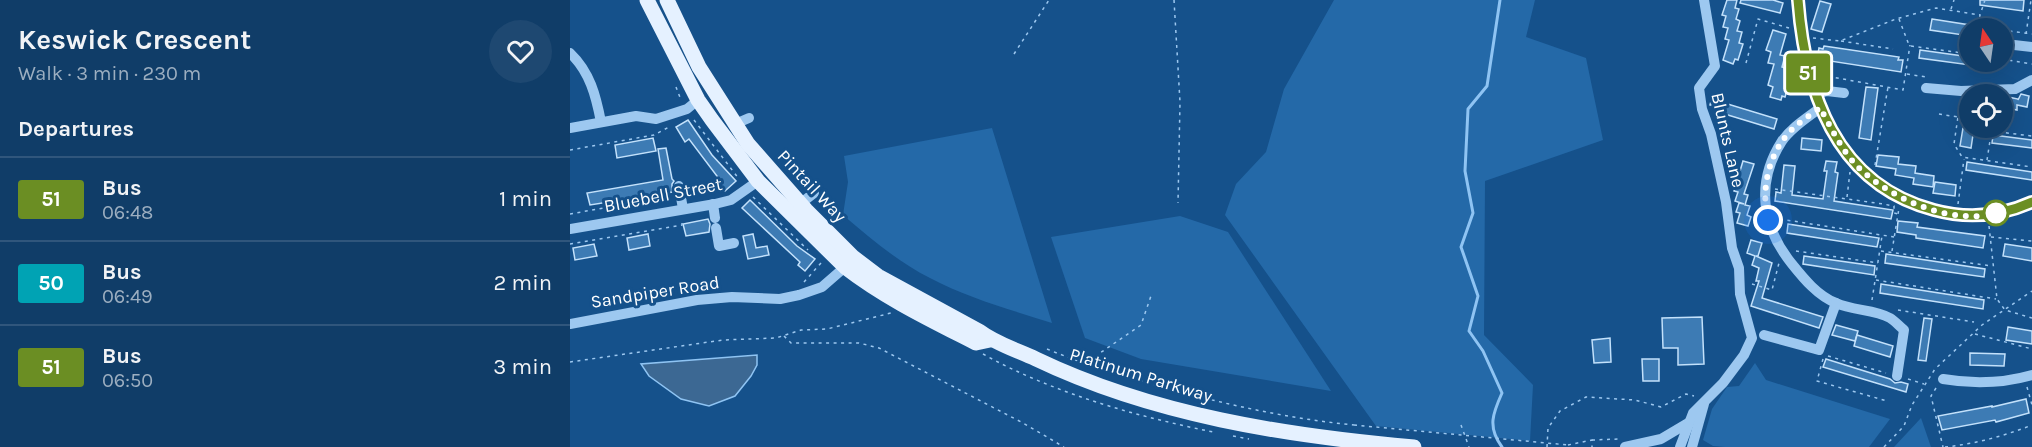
<!DOCTYPE html>
<html lang="en">
<head>
<meta charset="utf-8">
<style>
  :root { --surface:#103d68; --page:#1e4871; --text:#f1f3f6; --muted:#9caec0; --line:#30567c }
  body { margin:0; font-family:Karla,sans-serif; background:var(--page); color:var(--text); height:100vh; display:flex; flex-direction:column; font-size:22px; white-space:nowrap }
  * { box-sizing:border-box; margin:0 }
  p { font-size:20px; color:var(--muted) }
  .icon { flex:none; width:33px; height:33px; fill:none; stroke:currentColor; stroke-width:2; stroke-linecap:round; stroke-linejoin:round }
  .map { position:relative; flex:1; overflow:hidden }
  .details { display:flex; flex-direction:column; background:var(--surface); width:570px }
  .details>* { flex:none }
  .badge { padding:0 12px; border-radius:4px; font-size:21px; line-height:39px }
  .needle { width:39px; rotate:347deg }
  .fabs { position:absolute; left:1389px; top:18px; display:grid; gap:12px }
  .fabs a { display:grid; place-items:center; width:54px; height:54px; border-radius:50%; background:var(--surface); box-shadow:0 6px 24px #0002,0 0 0 2px var(--line); font-size:30px }
  .you { position:absolute; width:30px; height:30px; margin:-15px; border:4px solid #fff; border-radius:50%; background:#1a73e8; box-shadow:0 0 0 9px #1a73e833 }
  .map>.badge { position:absolute; translate:-50% -50%; box-shadow:0 0 0 3px #fff }
  h2 { padding:0 18px; font-size:22px; line-height:54px }
  .round { display:grid; place-items:center; flex:none; width:63px; height:63px; border-radius:32px; background:var(--page) }
  .summary { display:flex; align-items:center; justify-content:space-between; height:102px; padding:0 18px }
  h1 { font-size:28px; font-weight:700; line-height:45px }
  ul { padding:0; list-style:none }
  li { display:flex; align-items:center; gap:18px; height:84px; padding:0 18px; border-top:2px solid var(--line) }
  li div { flex:1 }
  li b { display:block; font-size:22px }
  li em { font-style:normal }
  li .badge { min-width:66px; font-weight:700; text-align:center }
  main { display:flex; flex:1; min-height:0 }
  .map>svg:first-child { display:block }
</style>
</head>
<body>
<main>
<section class="details">
<div class="summary"><div><h1>Keswick Crescent</h1><p>Walk · 3 min · 230 m</p></div><a class="round"><svg class="icon" aria-label="heart" viewBox="0 0 24 24"><path d="M12 20l-8-8c-3-5 5-10 8-4 3-6 11-1 8 4z"/></svg></a></div>
<h2>Departures</h2>
<ul>
<li><span class="badge" style="background:#6b8e23;color:#fff">51</span><div><b>Bus</b><p>06:48</p></div><em>1 min</em></li>
<li><span class="badge" style="background:#00a3b4;color:#fff">50</span><div><b>Bus</b><p>06:49</p></div><em>2 min</em></li>
<li><span class="badge" style="background:#6b8e23;color:#fff">51</span><div><b>Bus</b><p>06:50</p></div><em>3 min</em></li>
</ul>
</section>
<div class="map">
<svg width="1462" height="447" viewBox="0 0 1462 447">
  <rect width="100%" height="100%" fill="#15518b"/>
  <g fill="#2469a8">
    <polygon points="764,0 965,0 956,37 1016,58 1033,140 915,181 914,335 963,385 960,441 806,426 655,215 666,184 696,152 714,89"/>
    <path d="M422,128l60,195c-41,-13 -84,-25 -122,-45 -32,-16 -60,-40 -87,-63l5,-33 -4,-26z"/>
    <polygon points="610,216 658,232 761,391 571,359 515,338 481,237"/>
    <polygon points="1185,363 1196,380 1320,419 1299,447 1155,447 1143,446 1133,440 1142,409 1157,387 1169,386"/>
    <polygon points="1351,418 1361,447 1324,447"/>
  </g>
  <polygon fill="#3c6893" stroke="#8fc4f3" stroke-width="1.5" points="187,355 187,365 181,376 165,396 139,406 111,399 79,376 71,364"/>
  <g fill="none" stroke-linecap="round" stroke-linejoin="round">
    <path stroke="#8fc4f3" stroke-width="3" d="M930,0l-13,86 -19,23 -3,62 8,42 -12,34 17,49 -9,35 14,20 19,42c-9,20 -15,34 0,54"/>
  </g>
  <g fill="#3d7bb4" stroke="#c3e1fb" stroke-width="1.5">
    <polygon points="1157,0 1167,0 1165,8 1169,9 1166,19 1170,21 1167,31 1172,32 1169,43 1173,44 1168,60 1165,59 1163,64 1153,60 1159,40 1155,39 1158,28 1153,27 1156,16 1152,15"/>
    <polygon points="1171,0 1203,0 1213,3 1210,13 1170,3"/>
    <polygon points="1410,0 1454,0 1453,11 1410,5"/>
    <polygon points="1250,1 1261,4 1252,32 1241,29"/>
    <polygon points="1362,19 1400,25 1400,36 1360,30"/>
    <polygon points="1203,30 1216,34 1210,55 1215,56 1212,67 1218,69 1215,79 1220,80 1215,97 1212,96 1211,100 1200,97 1203,87 1198,85 1204,64 1198,63 1201,52 1196,50"/>
    <polygon points="1254,46 1329,57 1328,60 1333,60 1331,72 1247,59 1249,48 1253,49"/>
    <polygon points="1350,50 1400,57 1400,65 1349,58"/>
    <polygon points="1296,87 1308,88 1301,140 1289,138"/>
    <polygon points="1143,94 1152,97 1151,102 1207,119 1204,129 1148,112 1151,103 1149,107 1140,105"/>
    <polygon points="1451,94 1459,96 1457,107 1447,105 1447,110 1437,108 1438,97 1448,99 1448,100"/>
    <polygon points="118,120 142,155 166,181 155,191 146,181 150,180 119,139 115,142 106,127"/>
    <polygon points="1393,128 1404,128 1401,148 1390,146"/>
    <polygon points="1423,135 1462,140 1462,148 1422,143"/>
    <polygon points="83,138 86,151 47,158 45,145"/>
    <polygon points="1232,138 1252,140 1251,151 1231,149"/>
    <polygon points="96,148 102,179 104,181 102,184 102,192 20,205 17,193 93,180 88,149"/>
    <polygon points="1308,155 1329,157 1328,164 1346,166 1345,173 1364,176 1363,187 1343,184 1344,178 1325,175 1326,169 1306,166"/>
    <polygon points="1173,161 1184,164 1174,194 1178,195 1175,205 1180,206 1177,215 1181,217 1178,226 1167,223 1170,213 1166,212 1169,203 1174,204 1165,201 1168,192 1164,191"/>
    <polygon points="1256,161 1267,162 1265,172 1268,173 1264,201 1323,210 1321,219 1205,201 1206,192 1211,193 1214,165 1225,166 1222,195 1253,199 1257,171 1254,171"/>
    <polygon points="1397,162 1462,172 1462,180 1396,170"/>
    <polygon points="1365,182 1386,185 1385,196 1363,193"/>
    <polygon points="180,200 227,246 245,259 235,271 228,265 230,262 172,208"/>
    <polygon points="138,219 140,224 139,232 116,236 113,224"/>
    <polygon points="1328,221 1348,223 1347,227 1415,236 1413,248 1346,238 1346,235 1327,232"/>
    <polygon points="1218,224 1309,238 1307,247 1217,233"/>
    <polygon points="78,234 80,246 59,250 57,238"/>
    <polygon points="183,234 186,248 197,246 199,255 178,259 173,236"/>
    <polygon points="1181,240 1192,243 1188,256 1186,256 1202,263 1192,298 1253,317 1249,328 1181,306 1189,281 1186,281 1189,268 1182,265 1185,256 1177,253"/>
    <polygon points="24,244 27,256 5,260 3,248"/>
    <polygon points="1435,244 1462,248 1462,261 1433,256"/>
    <polygon points="1316,254 1415,269 1414,277 1315,263"/>
    <polygon points="1234,256 1305,266 1304,275 1233,264"/>
    <polygon points="1311,284 1414,300 1413,309 1310,293"/>
    <polygon points="1132,317 1134,364 1108,365 1108,348 1093,348 1092,318"/>
    <polygon points="1354,318 1362,319 1356,361 1348,360"/>
    <polygon points="1266,325 1288,331 1285,341 1262,335"/>
    <polygon points="1438,327 1462,331 1462,344 1436,340"/>
    <polygon points="1287,335 1323,346 1320,357 1284,346"/>
    <polygon points="1040,338 1041,362 1024,363 1022,340"/>
    <polygon points="1400,353 1435,354 1434,366 1400,365"/>
    <polygon points="1072,359 1089,359 1089,381 1073,381"/>
    <polygon points="1256,359 1320,379 1325,383 1331,382 1338,384 1336,392 1253,367"/>
    <polygon points="1456,399 1459,413 1426,422 1425,420 1372,430 1368,416 1422,406 1422,407"/>
  </g>
  <g fill="none" stroke-linecap="round" stroke-linejoin="round">
    <g stroke="#9dc8f0" stroke-width="1.5" stroke-dasharray="3 4.5" stroke-linecap="butt">
      <polyline points="604,0 610,102 608,203"/>
      <polyline points="1415,0 1410,15 1409,26 1425,28"/>
      <polyline points="1381,9 1384,0"/>
      <polyline points="1329,19 1339,45"/>
      <polyline points="1432,30 1462,34"/>
      <polyline points="1456,34 1461,0"/>
      <polyline points="1243,38 1270,41 1326,19 1366,8 1410,15"/>
      <polyline points="1271,41 1323,49"/>
      <polyline points="1341,46 1400,54"/>
      <polyline points="444,54 479,0"/>
      <polyline points="1432,59 1462,64"/>
      <polyline points="1176,63 1188,19 1219,28"/>
      <polyline points="1337,74 1356,77"/>
      <polyline points="1251,75 1333,90 1340,45"/>
      <polyline points="106,87 111,100"/>
      <polyline points="1390,103 1384,144 1392,157 1462,167"/>
      <polyline points="1369,114 1388,117"/>
      <polyline points="124,120 169,179"/>
      <polyline points="1421,131 1462,136"/>
      <polyline points="0,150 84,135 99,127"/>
      <polyline points="1417,160 1422,128"/>
      <polyline points="1305,165 1318,87"/>
      <polyline points="1205,189 1313,204 1324,206 1324,213 1328,214"/>
      <polyline points="183,197 238,250"/>
      <polyline points="1277,197 1280,172"/>
      <polyline points="1388,204 1394,159"/>
      <polyline points="0,214 100,196"/>
      <polyline points="1210,219 1324,237"/>
      <polyline points="1419,226 1427,299 1435,310 1462,318"/>
      <polyline points="1421,237 1462,241"/>
      <polyline points="0,244 112,225 112,222"/>
      <polyline points="1226,251 1308,263"/>
      <polyline points="1311,251 1422,266"/>
      <polyline points="1322,251 1329,208"/>
      <polyline points="1306,280 1426,299"/>
      <polyline points="234,282 251,263"/>
      <polyline points="1182,284 1202,290 1209,263"/>
      <polyline points="1302,300 1312,236"/>
      <polyline points="1328,310 1404,322"/>
      <polyline points="1405,334 1462,349"/>
      <polyline points="214,336 221,343 289,343 309,348 453,423 494,447"/>
      <path d="M477,349c41,17 84,29 126,41 60,16 119,29 181,35"/>
      <path d="M413,354c70,39 152,62 230,78"/>
      <polyline points="1258,356 1316,373"/>
      <polyline points="1253,359 1247,381 1317,401"/>
      <polyline points="0,362 153,340 206,338 231,330 257,329 321,313"/>
      <polyline points="526,366 530,353 571,325 582,293"/>
      <polyline points="1338,379 1354,384"/>
      <polyline points="1457,387 1462,405"/>
      <polyline points="1366,388 1361,396 1373,447"/>
      <polyline points="891,425 899,447"/>
      <polyline points="663,436 679,439"/>
      <polyline points="1022,440 1048,439"/>
      <polyline points="998,445 1022,440 1022,447"/>
      <polyline points="977,447 978,428 990,411 1016,397 1065,400 1091,407 1116,394 1124,396"/>
      <polyline points="1314,447 1334,426 1342,405 1365,369 1412,325 1462,291"/>
      <path d="M1375,447c30,-3 59,-11 87,-22"/>
    </g>
    <g stroke="#9dc8f0" stroke-width="10">
      <path d="M1228,0c7,92 38,184 136,210 33,8 67,6 98,-8"/>
      <polyline points="1444,45 1462,47"/>
      <path d="M0,53c20,19 26,43 31,69"/>
      <polyline points="1356,88 1391,91 1445,89 1462,80"/>
      <polyline points="1246,94 1257,91 1274,93"/>
      <path d="M1250,108c-13,10 -28,19 -38,33 -27,42 -20,86 10,123 12,15 26,32 44,39 17,8 38,6 54,15 5,3 9,8 14,12l-7,46"/>
      <polyline points="165,124 179,118"/>
      <polyline points="0,128 66,116 86,119 117,109 128,100"/>
      <polyline points="109,186 113,209"/>
      <polyline points="143,204 145,218"/>
      <polyline points="230,204 244,193"/>
      <polyline points="146,228 149,246 164,243"/>
      <polyline points="0,229 145,204 161,200 188,181"/>
      <polyline points="0,324 127,300 162,297 210,299 229,295 252,287 275,267"/>
      <polyline points="1194,335 1249,350 1266,303"/>
      <path d="M1373,379c29,5 61,4 89,-4"/>
      <polyline points="1055,447 1091,439 1118,423"/>
      <polyline points="1110,447 1123,413 1153,383 1174,355 1182,338 1170,294 1169,268 1162,248 1156,202 1141,134 1132,109 1129,88 1145,66 1134,0"/>
      <polyline points="1122,447 1134,404"/>
    </g>
    <g stroke="#e5f1ff" stroke-width="15">
      <path d="M77,0l51,100 14,20 46,61 87,86c40,31 86,53 131,76l14,-3"/>
      <path d="M97,0l32,67 49,77 58,66 47,47 25,19 101,55c17,13 38,19 57,28 117,56 250,77 378,88"/>
    </g>
    <polyline stroke="#9dc8f0" stroke-width="1.5" stroke-dasharray="3 4.5" stroke-linecap="butt" points="784,425 998,445"/>
  </g>
  <g fill="none" stroke-linecap="round" stroke-linejoin="round">
    <g stroke="#fff" stroke-width="14">
      <path id="line" d="M1228,0c7,92 37,184 136,210 33,9 67,6 98,-8"/>
    </g>
    <use href="#line" stroke="#6b8e23" stroke-width="9"/>
    <path stroke="#fff" stroke-width="6" stroke-dasharray="0 10.8" d="M1198,220c-8,-33 2,-73 29,-95 7,-6 16,-12 23,-17 11,19 22,43 37,58 32,32 94,60 139,47"/>
  </g>
  <circle fill="#fff" stroke="#6b8e23" stroke-width="3" cx="1426" cy="213" r="12"/>
  <g text-anchor="middle" stroke-width="6" stroke-linejoin="round" paint-order="stroke">
    <g font-size="18" fill="#fff" stroke="#15518b">
      <text transform="translate(1158 140) rotate(77)" y="6">Blunts Lane</text>
      <text transform="translate(242 186) rotate(47)" y="6">Pintail Way</text>
      <text transform="translate(93 195) rotate(-11)" y="6">Bluebell Street</text>
      <text transform="translate(85 292) rotate(-9)" y="6">Sandpiper Road</text>
      <text transform="translate(571 375) rotate(17)" y="6">Platinum Parkway</text>
    </g>
  </g>
</svg>
<div class="fabs">
<a><svg class="needle" viewBox="-14 -14 28 28"><path d="M0-13l5 13h-10z" fill="#e53935"/><path d="M0 13l5-13h-10z" fill="#9caec0"/></svg></a>
<a><svg class="icon" aria-label="locate" viewBox="0 0 24 24"><circle cx="12" cy="12" r="6"/><path d="M12 2v4M12 18v4M2 12h4M18 12h4"/></svg></a>
</div>
<div class="you" style="left:1198px;top:220px"></div>
<b class="badge" style="left:1238px;top:73px;background:#6b8e23;color:#fff">51</b>
</div>
</main>
</body>
</html>
